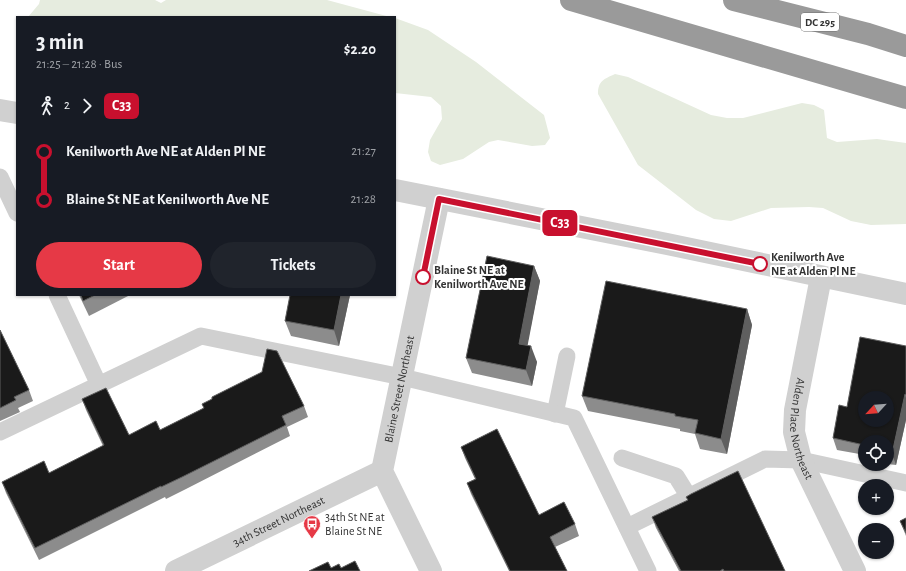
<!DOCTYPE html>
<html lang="en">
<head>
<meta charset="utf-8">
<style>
  :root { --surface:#171b24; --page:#20242c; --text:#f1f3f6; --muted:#9ea1a6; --accent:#e63946 }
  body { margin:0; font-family:"Alegreya Sans",sans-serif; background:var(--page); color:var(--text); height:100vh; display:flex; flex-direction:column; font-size:15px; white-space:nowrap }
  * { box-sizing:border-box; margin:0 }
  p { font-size:13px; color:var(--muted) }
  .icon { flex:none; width:22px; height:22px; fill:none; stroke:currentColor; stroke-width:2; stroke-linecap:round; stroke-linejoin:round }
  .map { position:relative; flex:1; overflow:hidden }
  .panel { position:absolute; left:16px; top:16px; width:380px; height:280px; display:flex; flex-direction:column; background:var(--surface); border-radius:0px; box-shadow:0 1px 3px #0004 }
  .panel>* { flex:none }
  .badge { padding:0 8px; border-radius:6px; font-size:14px; line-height:26px }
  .needle { width:26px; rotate:244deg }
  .fabs { position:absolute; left:858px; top:391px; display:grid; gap:8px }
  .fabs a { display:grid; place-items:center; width:36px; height:36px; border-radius:50%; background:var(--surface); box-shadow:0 1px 3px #0004; font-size:20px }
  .map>.badge { position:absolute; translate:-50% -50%; box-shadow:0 0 0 2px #fff }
  .legs { display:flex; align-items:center; gap:6px; height:44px; padding:0 20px; font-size:13px }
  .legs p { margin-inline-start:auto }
  .overview { display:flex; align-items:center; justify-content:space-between; height:68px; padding:0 20px }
  h1 { font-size:22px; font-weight:700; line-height:30px }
  .cta { display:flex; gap:8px; margin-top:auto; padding:8px 20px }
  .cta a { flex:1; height:46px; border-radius:24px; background:var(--accent); color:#fff; font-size:16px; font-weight:700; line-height:46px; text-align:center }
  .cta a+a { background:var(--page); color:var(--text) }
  ul { padding:0 20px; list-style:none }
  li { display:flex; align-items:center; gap:14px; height:48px; font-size:15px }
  li i { display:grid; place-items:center; width:6px; height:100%; margin:0 5px; background:currentColor }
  li i::after { content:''; width:10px; height:10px; margin:-5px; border:3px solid; border-radius:50%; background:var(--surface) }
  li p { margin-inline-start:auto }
  li:first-child i { background:linear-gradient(#0000 50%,currentColor 0) }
  li:last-child i { background:linear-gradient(currentColor 50%,#0000 0) }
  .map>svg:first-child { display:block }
</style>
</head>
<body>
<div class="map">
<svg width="906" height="571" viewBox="0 0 906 571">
  <rect width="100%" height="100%" fill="#fff"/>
  <g fill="#e6ecdf">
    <polygon points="40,0 155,0 161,3 166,0 327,0 390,17 28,17 39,4"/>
    <polygon points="395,18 428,30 476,62 544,115 550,138 545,145 532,146 498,140 489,142 463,159 440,165 431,161 428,152 430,140 442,119 441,106 431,97 395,93"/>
    <path d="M615,74l13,3 83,38 16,3h16l59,-15 12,2 10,5 3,28 10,4 40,-3 29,4v81l-35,1 -20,-4 -28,-13 -14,-1 -38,1 -40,13 -17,-2 -18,-9 -58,-45 -40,-71c0,-13 6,-15 17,-20z"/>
  </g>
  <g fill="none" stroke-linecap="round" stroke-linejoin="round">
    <g stroke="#d0d0d0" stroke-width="17">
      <polyline points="0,177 17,213"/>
      <polyline points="57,295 99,385"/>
      <polyline points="555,414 567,356"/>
      <polyline points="0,432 201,336 402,377 574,418 648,571"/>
      <polyline points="622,458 676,476 689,497"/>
      <polyline points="627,527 765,459 801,460 906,483"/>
    </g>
    <g stroke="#d0d0d0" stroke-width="22">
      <polyline points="0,110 17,113"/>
      <polyline points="395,190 667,244 906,294"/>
      <path id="s1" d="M821,277l-26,133 -1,22 7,28 54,111"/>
      <path id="s2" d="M176,571l206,-100"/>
      <path id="s3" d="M431,571l-49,-100 57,-272"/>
    </g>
    <g stroke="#9a9a9a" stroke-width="22">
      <polyline points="571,0 906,98"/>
      <polyline points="734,0 868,34 906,46"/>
    </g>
  </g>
  <g fill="#8c8c8c">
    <polygon points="534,266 540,281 527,345 537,362 532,386 472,373 466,358"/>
    <polygon points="79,295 130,295 89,316"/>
    <polygon points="290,295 350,295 339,346 291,336 285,321"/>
    <polygon points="747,309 752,325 727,454 700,449 695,434 680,431 680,429 588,411 582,396"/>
    <polygon points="0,330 29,390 33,401 18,408 20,412 0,421"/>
    <polygon points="906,346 906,420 896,465 887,464 887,442 865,442 865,455 837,450 833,438 847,407"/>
    <polygon points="82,399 129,435 160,430 204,408 202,404 304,406 308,417 287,427 290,436 186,489 166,499 165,497 39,560 6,493 2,482 49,473 103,446 86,410"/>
    <polygon points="461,447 539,515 575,524 579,536 555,547 567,571 509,571 471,494 467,483 475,479 465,458"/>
    <polygon points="652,517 785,571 679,571 656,528"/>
    <polygon points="906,518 906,536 900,521"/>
  </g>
  <g fill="#5f5f5f">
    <polygon points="534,266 540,281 525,359 519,344"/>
    <polygon points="341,295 350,295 339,346 334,330"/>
    <polygon points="747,309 752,325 727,454 721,439"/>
    <polygon points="531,346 537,362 532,386 526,370"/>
    <polygon points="905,394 906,398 906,420 896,465 892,454"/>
  </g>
  <g fill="#1a1a1a" stroke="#5f5f5f" fill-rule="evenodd">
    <polygon points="487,256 534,266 519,344 531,346 526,370 466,358"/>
    <polygon points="606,281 747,309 721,439 695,433 698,420 675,416 675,414 582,396"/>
    <polygon points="81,295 95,295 83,301"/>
    <polygon points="290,295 341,295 334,330 285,321"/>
    <polygon points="0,330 29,390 14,397 16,400 0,408"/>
    <path d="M860,337l46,9v49l-1,-1 -13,60 -5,-1v-11h-22v7l-2,-1 1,-3 -31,-7 6,-33 8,2zM865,398h22v22h-22z"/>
    <polygon points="267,349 277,351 304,406 282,416 286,425 182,477 161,487 161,486 35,548 2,482 44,461 49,473 104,445 82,399 106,388 129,435 156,421 160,430 204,408 202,404 212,399 212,397 262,372"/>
    <polygon points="497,429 539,515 564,502 575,524 550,537 567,571 510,571 467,483 476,479 461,447"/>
    <polygon points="738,471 785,571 724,571 723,569 720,571 681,571 652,517 688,500 686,497 691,494"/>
    <polygon points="906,518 906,533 900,521"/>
    <polygon points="355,561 360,571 309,571 328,562 331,568 339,564 341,568"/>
  </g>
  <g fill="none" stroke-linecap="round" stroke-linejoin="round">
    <g stroke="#fff" stroke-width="9">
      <polyline id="line-1" points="423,277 439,199 760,264"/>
    </g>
    <use href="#line-1" stroke="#c8102e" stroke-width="6"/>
  </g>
  <defs>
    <g id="bus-pin" transform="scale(0.9)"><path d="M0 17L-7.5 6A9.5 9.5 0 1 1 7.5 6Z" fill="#e63946" stroke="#fff"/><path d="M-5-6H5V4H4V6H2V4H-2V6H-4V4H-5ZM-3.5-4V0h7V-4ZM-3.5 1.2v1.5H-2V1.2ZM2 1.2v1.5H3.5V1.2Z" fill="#fff"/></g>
  </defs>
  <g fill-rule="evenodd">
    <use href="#bus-pin" x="312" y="524"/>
  </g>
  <g fill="#fff" stroke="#c8102e" stroke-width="2">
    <circle cx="760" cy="264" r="7"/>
    <circle cx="423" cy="277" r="7"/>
  </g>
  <g text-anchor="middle" stroke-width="4" stroke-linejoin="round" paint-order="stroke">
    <rect fill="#fff" stroke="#707070" stroke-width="1" x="801" y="13" width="38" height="18" rx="3"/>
    <g font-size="11" font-weight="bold" fill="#333">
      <text x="820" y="26">DC 295</text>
    </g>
    <g font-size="12" font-weight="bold" fill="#333" stroke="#fff" text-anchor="start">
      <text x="771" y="261">Kenilworth Ave<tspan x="771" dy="14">NE at Alden Pl NE</tspan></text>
      <text x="434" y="274">Blaine St NE at<tspan x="434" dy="14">Kenilworth Ave NE</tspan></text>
    </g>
    <g font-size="12" fill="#333" stroke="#fff">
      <text dy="4" stroke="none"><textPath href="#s3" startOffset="195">Blaine Street Northeast</textPath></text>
      <text dy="4" stroke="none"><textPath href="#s1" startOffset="155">Alden Place Northeast</textPath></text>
      <text dy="4" stroke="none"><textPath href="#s2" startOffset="114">34th Street Northeast</textPath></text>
    </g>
    <g font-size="12" fill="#333" stroke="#fff" text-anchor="start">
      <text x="325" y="521">34th St NE at<tspan x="325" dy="14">Blaine St NE</tspan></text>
    </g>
  </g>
</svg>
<div class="fabs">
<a><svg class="needle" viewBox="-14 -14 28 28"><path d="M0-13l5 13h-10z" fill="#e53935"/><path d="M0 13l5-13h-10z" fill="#9ea1a6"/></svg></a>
<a><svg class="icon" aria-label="locate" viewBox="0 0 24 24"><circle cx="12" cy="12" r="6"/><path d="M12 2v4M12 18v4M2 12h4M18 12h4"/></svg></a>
<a>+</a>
<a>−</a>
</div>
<b class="badge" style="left:560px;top:223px;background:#c8102e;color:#fff">C33</b>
<section class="panel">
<div class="overview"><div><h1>3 min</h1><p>21:25 – 21:28 · Bus</p></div><b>$2.20</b></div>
<div class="legs"><svg class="icon" aria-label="walk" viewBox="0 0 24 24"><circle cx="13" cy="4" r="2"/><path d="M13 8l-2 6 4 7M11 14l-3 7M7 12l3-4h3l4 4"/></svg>2<svg class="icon" aria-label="forward" viewBox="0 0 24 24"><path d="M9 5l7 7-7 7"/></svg><b class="badge" style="background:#c8102e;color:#fff">C33</b></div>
<ul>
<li><i style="color:#c8102e"></i><b>Kenilworth Ave NE at Alden Pl NE</b><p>21:27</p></li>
<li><i style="color:#c8102e"></i><b>Blaine St NE at Kenilworth Ave NE</b><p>21:28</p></li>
</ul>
<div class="cta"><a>Start</a><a>Tickets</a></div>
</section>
</div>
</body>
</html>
